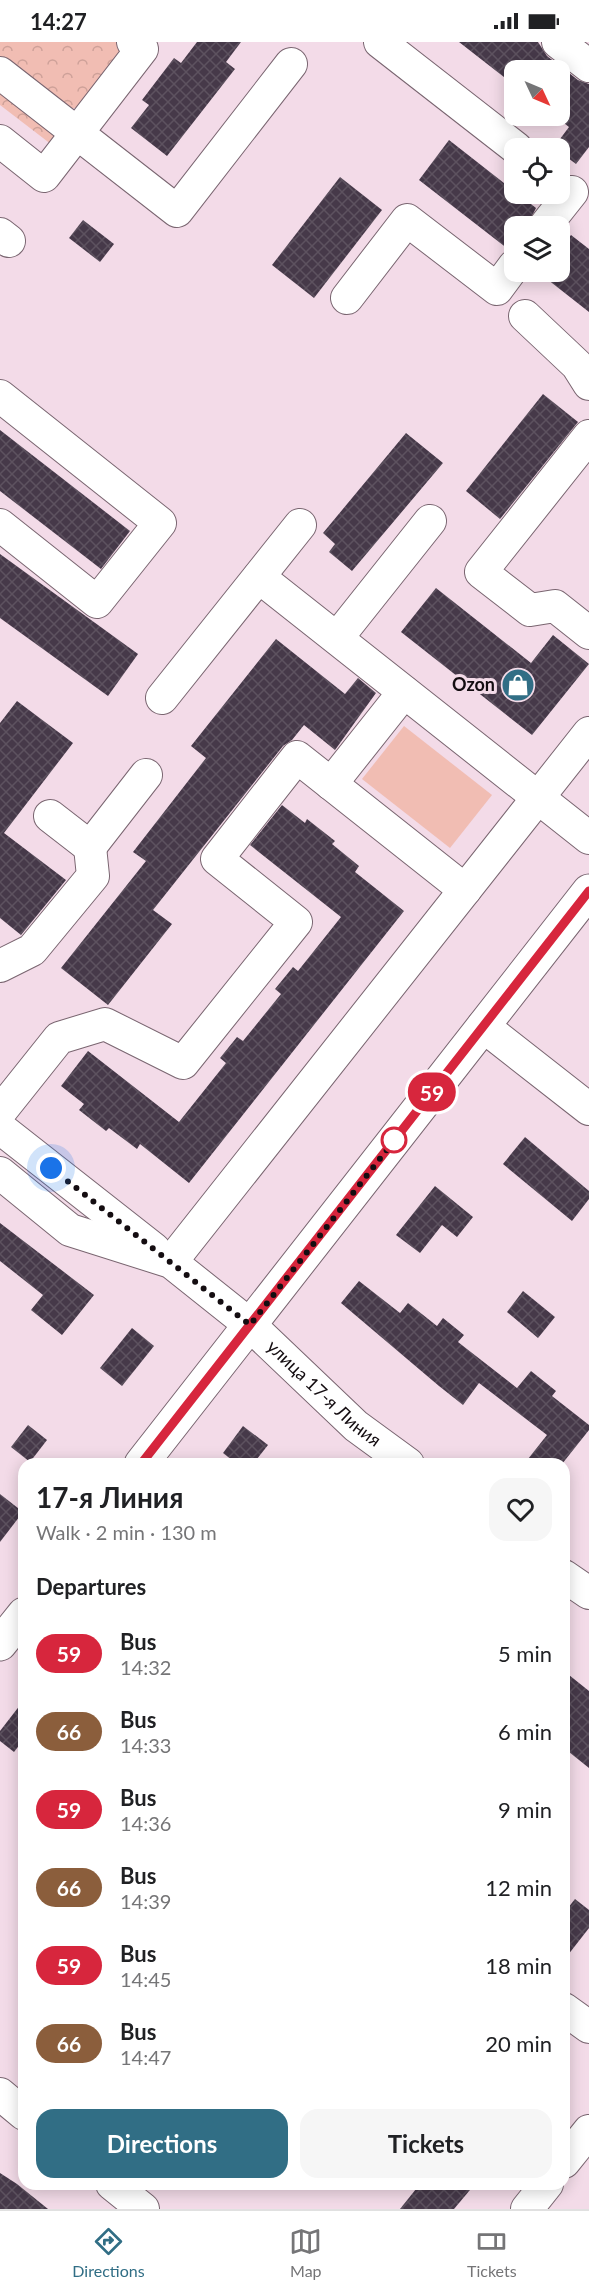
<!DOCTYPE html>
<html lang="en">
<head>
<meta charset="utf-8">
<style>
  :root { --surface:#fff; --page:#f6f6f6; --text:#202124; --muted:#757577; --line:#e0e0e0; --accent:#316e85 }
  body { margin:0; font-family:Lato,sans-serif; background:var(--page); color:var(--text); height:100vh; display:flex; flex-direction:column; font-size:22px; white-space:nowrap }
  * { box-sizing:border-box; margin:0 }
  p { font-size:20px; color:var(--muted) }
  .icon { flex:none; width:33px; height:33px; fill:none; stroke:currentColor; stroke-width:2; stroke-linecap:round; stroke-linejoin:round }
  .map { position:relative; flex:1; overflow:hidden }
  .panel { position:absolute; left:18px; top:1416px; width:552px; height:732px; display:flex; flex-direction:column; background:var(--surface); border-radius:18px; box-shadow:0 3px 15px #0003 }
  .panel>* { flex:none }
  .badge { padding:0 12px; border-radius:20px; font-size:21px; line-height:39px }
  .needle { width:39px; rotate:134deg }
  .tools { position:absolute; left:504px; top:18px; display:grid; gap:12px }
  .tools a { display:grid; place-items:center; width:66px; height:66px; border-radius:12px; background:var(--surface); box-shadow:0 3px 15px #0003; font-size:30px }
  .you { position:absolute; width:30px; height:30px; margin:-15px; border:4px solid #fff; border-radius:50%; background:#1a73e8; box-shadow:0 0 0 9px #1a73e833 }
  .map>.badge { position:absolute; translate:-50% -50%; box-shadow:0 0 0 3px #fff }
  h2 { padding:0 18px; font-size:22px; line-height:54px }
  .round { display:grid; place-items:center; flex:none; width:63px; height:63px; border-radius:18px; background:var(--page) }
  .summary { display:flex; align-items:center; justify-content:space-between; height:102px; padding:0 18px }
  h1 { font-size:28px; font-weight:700; line-height:45px }
  .action { display:flex; gap:12px; margin-top:auto; padding:12px 18px }
  .action a { flex:1; height:69px; border-radius:18px; background:var(--accent); color:#fff; font-size:24px; font-weight:700; line-height:69px; text-align:center }
  .action a+a { background:var(--page); color:var(--text) }
  ul { padding:0; list-style:none }
  li { display:flex; align-items:center; gap:18px; height:78px; padding:0 18px }
  li div { flex:1 }
  li b { display:block; font-size:22px }
  li em { font-style:normal }
  li .badge { min-width:66px; font-weight:700; text-align:center }
  .status { display:flex; justify-content:space-between; align-items:center; height:42px; padding:0 30px; background:var(--surface); direction:ltr }
  .status svg { height:16px; fill:currentColor }
  .tab-bar { display:flex; justify-content:space-around; align-items:center; height:84px; border-top:2px solid var(--line); background:var(--surface); font-size:16px; color:var(--muted) }
  .tab-bar a { display:grid; justify-items:center; gap:3px }
  .tab-bar .current { color:var(--accent) }
  .map>svg:first-child { display:block }
</style>
</head>
<body>
<div class="status"><b>14:27</b><svg viewBox="0 0 49 12"><path d="M0 12V9h3v3zM5 12V6h3v6zM10 12V3h3v9zM15 12V0h3v12zM26 1h20v11H26zM47 4h2v5h-2z"/></svg></div>
<div class="map">
<svg width="589" height="2167" viewBox="0 0 589 2167">
  <defs>
    <pattern id="park-crowns" width="20" height="18" patternUnits="userSpaceOnUse" patternTransform="scale(1.5)"><rect width="20" height="18" fill="#f1bdb3"/><path d="M2 6a3 3 0 1 1 6 0M12 15a3 3 0 1 1 6 0" fill="none" stroke="#cea199"/></pattern>
    <pattern id="building-cross-hatch" width="8" height="8" patternUnits="userSpaceOnUse" patternTransform="scale(1.5)"><rect width="8" height="8" fill="#463949"/><path d="M0 0l8 8M0 8l8-8" fill="none" stroke="#5d525f"/></pattern>
  </defs>
  <rect width="100%" height="100%" fill="#f3dbe8"/>
  <polygon fill="#f1bdb3" points="404,684 492,753 450,806 362,737"/>
  <g fill="url(#park-crowns)">
    <polygon points="0,0 121,0 123,19 89,64 67,67 0,15"/>
    <polygon points="0,43 65,94 56,106 0,63"/>
  </g>
  <g fill="url(#building-cross-hatch)">
    <polygon points="197,0 241,0 226,20 235,27 167,114 131,86 149,63 142,58 174,16 181,21"/>
    <polygon points="459,0 538,0 547,14 578,38 589,42 589,105 576,122 560,110 560,106 554,105 569,85 560,78 560,28 514,28 514,43"/>
    <polygon points="449,98 536,166 527,184 514,184 514,206 508,207 419,138"/>
    <polygon points="340,135 382,168 314,256 272,223"/>
    <polygon points="83,178 114,202 100,220 69,196"/>
    <polygon points="571,193 589,207 589,270 538,230 560,230 560,207"/>
    <polygon points="543,352 578,380 500,477 466,449"/>
    <polygon points="0,388 130,489 101,527 0,449"/>
    <polygon points="406,391 443,421 352,529 329,510 335,502 323,491"/>
    <polygon points="0,512 138,612 108,654 0,576"/>
    <polygon points="436,546 531,621 553,593 589,622 532,693 401,590"/>
    <polygon points="276,597 345,652 358,636 376,651 335,708 304,683 292,698 283,704 153,868 172,882 108,963 61,926 146,819 133,810 206,716 191,704"/>
    <polygon points="17,659 73,701 4,791 66,838 21,893 0,876 0,681"/>
    <polygon points="282,763 305,781 307,777 335,799 332,802 359,824 355,830 404,869 189,1141 140,1102 137,1107 109,1086 106,1089 79,1068 84,1062 61,1044 88,1009 179,1080 226,1021 220,1016 237,995 243,999 281,952 275,947 293,925 298,929 341,875 250,803"/>
    <polygon points="525,1095 589,1149 589,1157 572,1179 503,1122"/>
    <polygon points="435,1144 473,1175 457,1195 442,1183 420,1211 396,1193"/>
    <polygon points="0,1181 94,1253 62,1293 31,1268 43,1253 0,1219"/>
    <polygon points="359,1239 400,1271 408,1261 437,1284 443,1276 464,1293 458,1300 517,1346 531,1329 556,1349 552,1354 589,1383 589,1388 562,1422 524,1422 547,1393 479,1341 463,1363 439,1344 341,1261"/>
    <polygon points="523,1249 555,1275 538,1296 507,1270"/>
    <polygon points="132,1286 154,1304 122,1344 100,1326"/>
    <polygon points="28,1383 47,1398 30,1420 11,1405"/>
    <polygon points="243,1384 268,1403 253,1422 237,1422 223,1411"/>
    <polygon points="0,1452 23,1470 0,1500"/>
    <polygon points="564,1629 589,1649 589,1726 564,1706"/>
    <polygon points="24,1658 24,1697 14,1710 0,1699 0,1689"/>
    <polygon points="575,1857 589,1868 589,1886 564,1918 564,1871"/>
    <polygon points="0,2131 17,2142 48,2167 0,2167"/>
    <polygon points="420,2142 475,2142 454,2167 400,2167"/>
  </g>
  <g fill="none" stroke-linecap="round" stroke-linejoin="round">
    <g stroke="#796570" stroke-width="34">
      <g id="minor">
        <polyline points="380,0 516,106"/>
        <polyline points="558,0 589,24"/>
        <polyline points="0,31 177,169 291,22"/>
        <polyline points="0,99 44,134 142,7 133,0"/>
        <polyline points="545,184 572,150"/>
        <polyline points="0,192 9,199"/>
        <polyline points="347,256 407,178 497,247 514,224"/>
        <polyline points="525,274 577,323 589,342"/>
        <polyline points="0,354 160,481 97,560 0,483"/>
        <polyline points="589,394 481,530 530,568 555,564 589,591"/>
        <polyline points="259,535 589,796"/>
        <polyline points="337,596 430,479"/>
        <polyline points="162,656 300,483"/>
        <polyline points="331,742 404,650"/>
        <polyline points="50,774 90,805 146,733"/>
        <polyline points="0,924 32,908 93,834 90,805"/>
        <polyline points="483,984 589,1067"/>
        <polyline points="0,1070 59,996 105,982 183,1021 296,880 217,817 297,715 465,848"/>
        <polyline points="0,1086 154,1207"/>
        <path id="s1" d="M0,1131l70,57 101,32 79,63 106,101 52,38"/>
        <polyline points="171,1220 589,691"/>
        <polyline points="564,1534 589,1551"/>
        <polyline points="564,1967 589,1985"/>
        <polyline points="0,2052 24,2072"/>
        <polyline points="564,2120 589,2089"/>
        <polyline points="112,2142 143,2167"/>
        <polyline points="527,2167 547,2142"/>
      </g>
    </g>
    <g stroke="#796570" stroke-width="35">
      <g id="major">
        <polyline points="141,1422 589,849"/>
        <polyline points="0,1602 24,1572"/>
      </g>
    </g>
    <use href="#minor" stroke="#fff" stroke-width="32"/>
    <use href="#major" stroke="#fff" stroke-width="33"/>
  </g>
  <g fill="none" stroke-linecap="round" stroke-linejoin="round">
    <g stroke="#fff" stroke-width="14">
      <polyline id="line" points="141,1422 589,849"/>
    </g>
    <use href="#line" stroke="#d7263d" stroke-width="9"/>
    <polyline stroke="#140d11" stroke-width="6" stroke-dasharray="0 10.8" points="51,1126 250,1283 397,1095 394,1098"/>
  </g>
  <defs>
    <g id="shop-disc" transform="scale(1.725)"><circle r="9.5" fill="#316e85" stroke="#f3dbe8"/><path d="M-5-2.5h2.3a2.7 3.5 0 0 1 5.4 0H5L5.5 6h-11ZM-1.5-2.5h3a1.5 2.3 0 0 0-3 0Z" fill="#fff"/></g>
  </defs>
  <g fill-rule="evenodd">
    <use href="#shop-disc" x="518" y="643"/>
  </g>
  <circle fill="#fff" stroke="#d7263d" stroke-width="3" cx="394" cy="1098" r="12"/>
  <g text-anchor="middle" stroke-width="6" stroke-linejoin="round" paint-order="stroke">
    <g font-size="18" font-weight="bold" fill="#140d11" stroke="#f3dbe8" text-anchor="end">
      <text x="495" y="649">Ozon</text>
    </g>
    <g font-size="18" fill="#140d11" stroke="#f3dbe8">
      <text dy="6" stroke="none"><textPath href="#s1" startOffset="398">улица 17-я Линия</textPath></text>
    </g>
  </g>
</svg>
<div class="tools">
<a><svg class="needle" viewBox="-14 -14 28 28"><path d="M0-13l5 13h-10z" fill="#e53935"/><path d="M0 13l5-13h-10z" fill="#757577"/></svg></a>
<a><svg class="icon" aria-label="locate" viewBox="0 0 24 24"><circle cx="12" cy="12" r="6"/><path d="M12 2v4M12 18v4M2 12h4M18 12h4"/></svg></a>
<a><svg class="icon" aria-label="layers" viewBox="0 0 24 24"><path d="M12 4l9 5-9 5-9-5zM3 14l9 5 9-5"/></svg></a>
</div>
<div class="you" style="left:51px;top:1126px"></div>
<b class="badge" style="left:432px;top:1050px;background:#d7263d;color:#fff">59</b>
<section class="panel">
<div class="summary"><div><h1>17-я Линия</h1><p>Walk · 2 min · 130 m</p></div><a class="round"><svg class="icon" aria-label="heart" viewBox="0 0 24 24"><path d="M12 20l-8-8c-3-5 5-10 8-4 3-6 11-1 8 4z"/></svg></a></div>
<h2>Departures</h2>
<ul>
<li><span class="badge" style="background:#d7263d;color:#fff">59</span><div><b>Bus</b><p>14:32</p></div><em>5 min</em></li>
<li><span class="badge" style="background:#8b5e3c;color:#fff">66</span><div><b>Bus</b><p>14:33</p></div><em>6 min</em></li>
<li><span class="badge" style="background:#d7263d;color:#fff">59</span><div><b>Bus</b><p>14:36</p></div><em>9 min</em></li>
<li><span class="badge" style="background:#8b5e3c;color:#fff">66</span><div><b>Bus</b><p>14:39</p></div><em>12 min</em></li>
<li><span class="badge" style="background:#d7263d;color:#fff">59</span><div><b>Bus</b><p>14:45</p></div><em>18 min</em></li>
<li><span class="badge" style="background:#8b5e3c;color:#fff">66</span><div><b>Bus</b><p>14:47</p></div><em>20 min</em></li>
</ul>
<div class="action"><a>Directions</a><a>Tickets</a></div>
</section>
</div>
<nav class="tab-bar">
<a class="current"><svg class="icon" aria-label="directions" viewBox="0 0 24 24"><path d="M12 3l9 9-9 9-9-9zM9 14v-3h6M13 9l2 2-2 2"/></svg>Directions</a>
<a><svg class="icon" aria-label="map" viewBox="0 0 24 24"><path d="M3 6l6-2 6 2 6-2v14l-6 2-6-2-6 2zM9 4v14M15 6v14"/></svg>Map</a>
<a><svg class="icon" aria-label="tickets" viewBox="0 0 24 24"><path d="M3 7h18v10H3zM15 7v10"/></svg>Tickets</a>
</nav>
</body>
</html>
